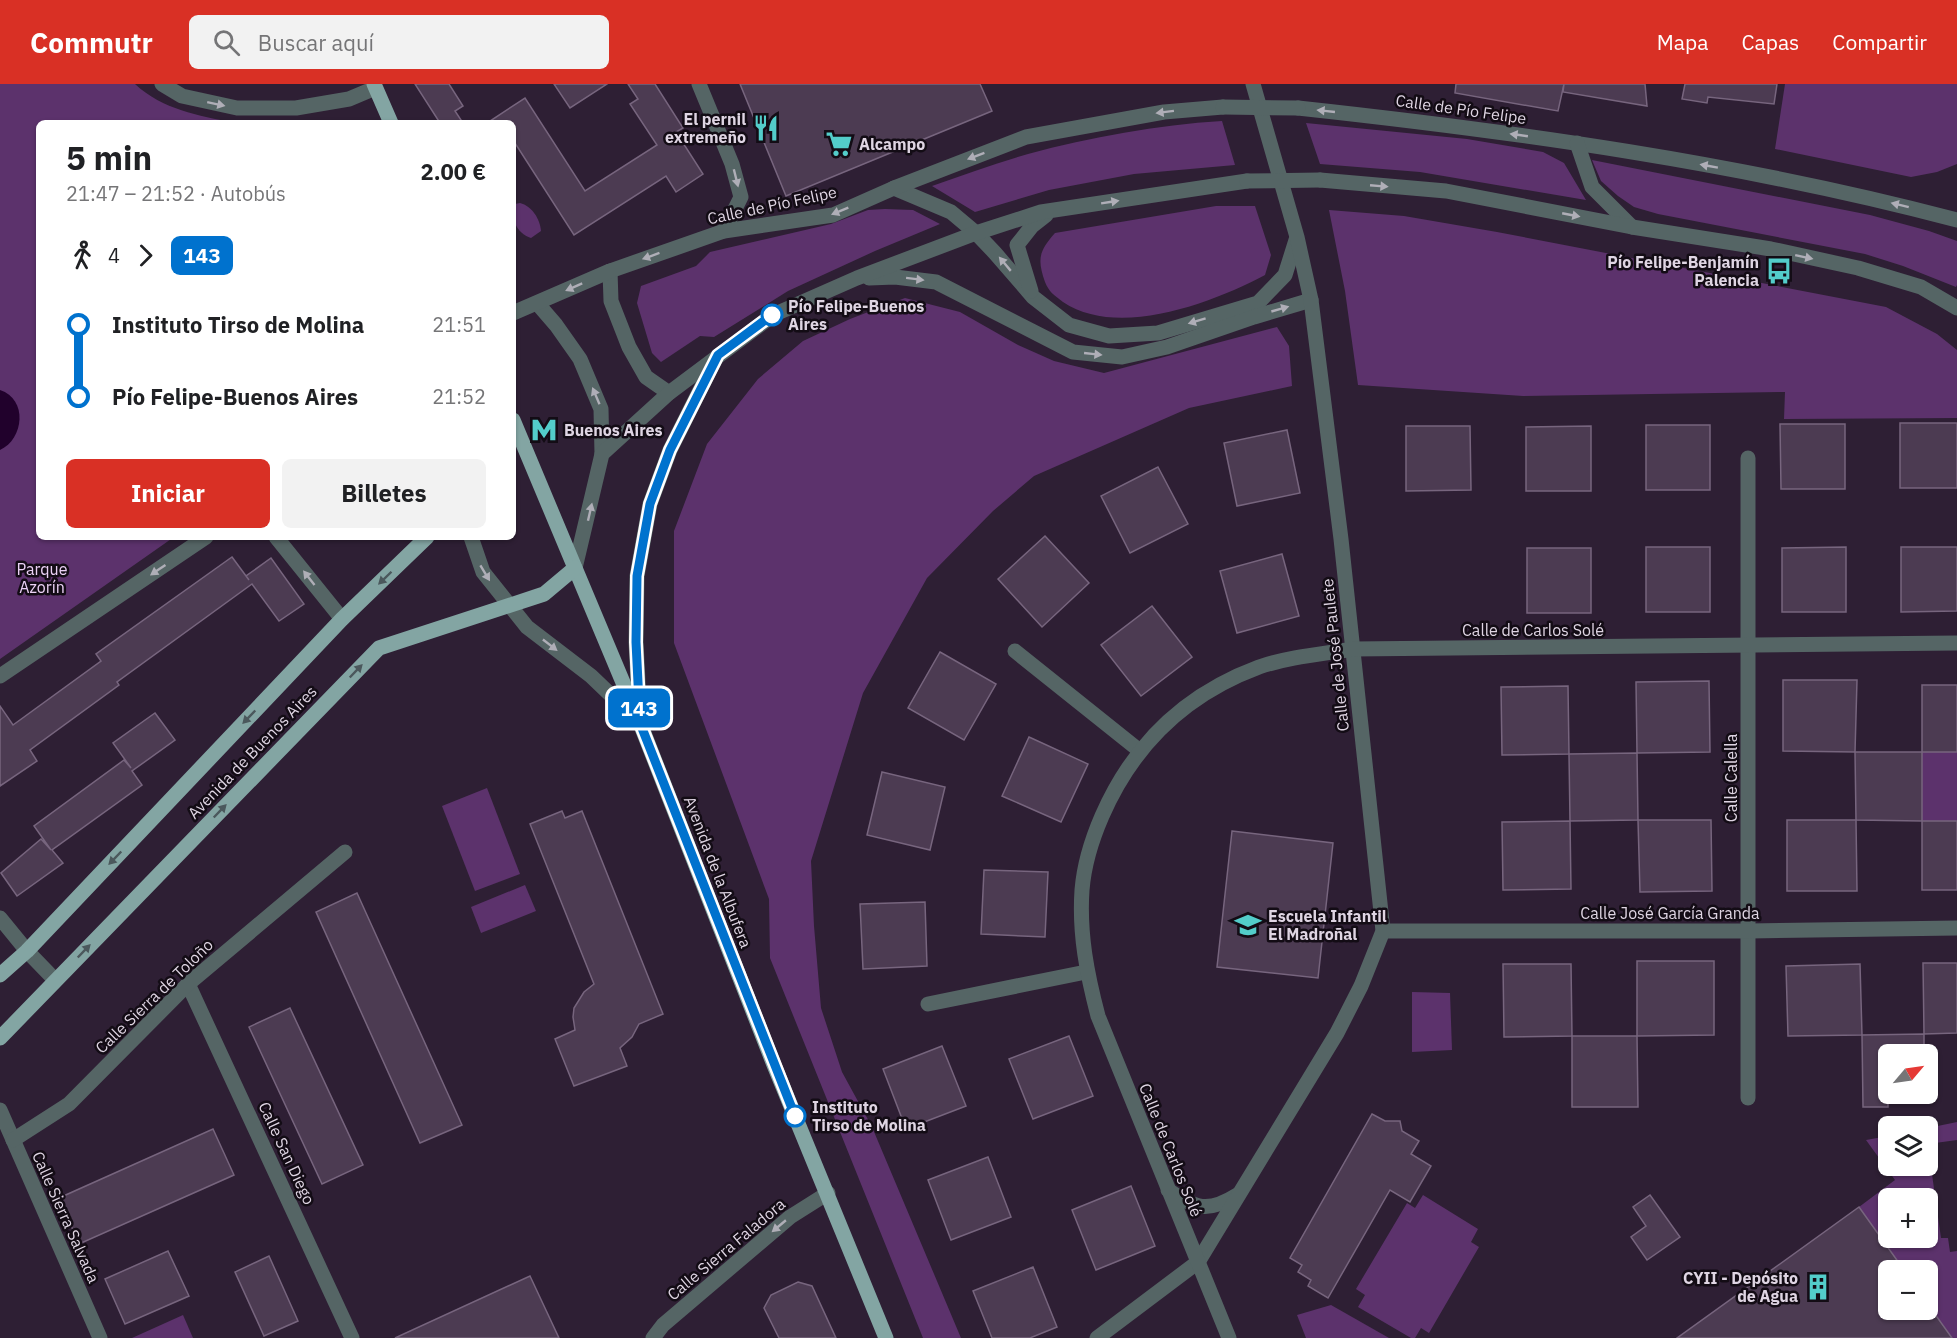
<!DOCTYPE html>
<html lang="es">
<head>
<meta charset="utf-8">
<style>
  :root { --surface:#fff; --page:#f2f2f2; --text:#202124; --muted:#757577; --accent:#d93025 }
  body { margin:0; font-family:"IBM Plex Sans",sans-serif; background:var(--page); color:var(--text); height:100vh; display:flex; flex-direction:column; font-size:22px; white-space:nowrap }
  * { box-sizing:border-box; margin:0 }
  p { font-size:20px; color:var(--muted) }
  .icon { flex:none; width:33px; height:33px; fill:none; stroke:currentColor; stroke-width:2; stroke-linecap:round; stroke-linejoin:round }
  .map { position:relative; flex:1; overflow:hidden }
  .panel { position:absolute; left:36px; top:36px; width:480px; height:420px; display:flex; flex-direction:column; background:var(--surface); border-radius:9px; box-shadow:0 2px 4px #0004 }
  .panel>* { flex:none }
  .badge { padding:0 12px; border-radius:9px; font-size:21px; line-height:39px }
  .needle { width:39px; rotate:61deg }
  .fabs { position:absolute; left:1878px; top:960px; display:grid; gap:12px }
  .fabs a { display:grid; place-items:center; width:60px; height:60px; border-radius:9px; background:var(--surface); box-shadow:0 2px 4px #0004; font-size:30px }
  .map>.badge { position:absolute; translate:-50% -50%; box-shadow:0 0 0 3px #fff }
  .legs { display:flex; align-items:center; gap:9px; height:66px; padding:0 30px; font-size:20px }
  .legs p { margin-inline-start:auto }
  .summary { display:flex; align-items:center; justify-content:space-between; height:102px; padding:0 30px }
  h1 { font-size:33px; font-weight:700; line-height:45px }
  .cta { display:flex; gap:12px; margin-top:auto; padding:12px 30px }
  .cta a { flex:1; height:69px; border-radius:9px; background:var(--accent); color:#fff; font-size:24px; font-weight:700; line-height:69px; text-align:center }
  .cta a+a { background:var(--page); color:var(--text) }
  ul { padding:0 30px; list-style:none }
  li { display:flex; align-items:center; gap:21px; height:72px; font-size:22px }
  li i { display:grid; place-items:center; width:9px; height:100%; margin:0 8px; background:currentColor }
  li i::after { content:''; width:15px; height:15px; margin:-8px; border:4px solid; border-radius:50%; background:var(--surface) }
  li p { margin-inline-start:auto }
  li:first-child i { background:linear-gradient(#0000 50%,currentColor 0) }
  li:last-child i { background:linear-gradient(currentColor 50%,#0000 0) }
  header { display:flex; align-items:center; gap:36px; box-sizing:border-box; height:84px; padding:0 30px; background:var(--accent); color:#fff }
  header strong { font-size:28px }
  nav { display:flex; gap:33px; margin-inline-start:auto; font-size:21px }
  .search { width:420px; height:54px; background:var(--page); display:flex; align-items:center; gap:15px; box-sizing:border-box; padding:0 21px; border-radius:9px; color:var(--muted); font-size:22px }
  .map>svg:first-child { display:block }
</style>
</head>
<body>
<header>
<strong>Commutr</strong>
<div class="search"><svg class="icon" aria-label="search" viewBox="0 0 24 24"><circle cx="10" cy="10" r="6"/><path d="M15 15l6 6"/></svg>Buscar aquí</div>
<nav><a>Mapa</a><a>Capas</a><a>Compartir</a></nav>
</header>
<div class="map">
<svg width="1957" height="1254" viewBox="0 0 1957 1254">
  <rect width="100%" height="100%" fill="#2e1f34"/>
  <g fill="#5c326c" fill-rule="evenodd">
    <path d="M0,0h135c28,26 63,31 99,39h-195v414h135l-174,122z"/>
    <polygon points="1785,0 1957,0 1957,80 1937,88 1911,93 1775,65"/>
    <path d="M1222,37l13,44 -101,9 -85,16 -74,22 -43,-26c32,-11 64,-23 96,-32 63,-17 129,-29 194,-33z"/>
    <polygon points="1306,39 1467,55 1543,68 1564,79 1586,116 1420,88 1320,80"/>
    <polygon points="1592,76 1870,131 1929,147 1957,157 1957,201 1956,203 1903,182 1865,170 1658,130 1634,123 1618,112 1601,97"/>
    <path d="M520,119c12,3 20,16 21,28l-10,7c-15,-5 -21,-20 -16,-34z"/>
    <path d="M1216,122h39l16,49 -6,20c-53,28 -147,64 -202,27 -9,-7 -14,-10 -18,-20 -8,-23 -6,-31 10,-49z"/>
    <polygon points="885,125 913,126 940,140 875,167 788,207 714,253 700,252 661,278 652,269 637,219 641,202 696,182 710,168 831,140 868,126"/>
    <polygon points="1329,126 1404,132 1497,148 1886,223 1937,250 1957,266 1957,334 1784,335 1785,308 1523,312 1358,301 1345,207"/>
    <polygon points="905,214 960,228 1018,261 1054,277 1104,289 1277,243 1289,262 1292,302 1189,324 1034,392 993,427 927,494 863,609 811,777 814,842 821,924 842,988 872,1043 961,1254 923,1254 770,874 769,815 674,559 674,447 707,360 758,295 803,257 850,235"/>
    <rect x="1922" y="668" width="35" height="69"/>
    <polygon points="487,704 520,790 475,807 442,722"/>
    <polygon points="525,801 536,827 481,849 471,823"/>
    <polygon points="1412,908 1450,909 1452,966 1412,968"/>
    <polygon points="1957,1038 1957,1056 1928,1060 1928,1044"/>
    <path d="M1888,1052v30h40v-20l13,92h7l2,14 7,-1v87h-5l-24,-34v-34h-24l-45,-63 36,-27 -29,-40zM1888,1114h40v40h-40z"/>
    <polygon points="1423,1111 1478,1145 1471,1158 1479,1163 1429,1249 1421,1244 1415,1254 1411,1254 1358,1223 1365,1211 1356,1205 1407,1119 1415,1124"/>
    <polygon points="1331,1221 1389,1254 1306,1254 1297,1231"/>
    <polygon points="183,1231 193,1254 132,1254"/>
  </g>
  <path fill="#21012c" d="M0,306c28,9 24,49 0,60z"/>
  <g fill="#4c3b52" stroke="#77657e" stroke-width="1.5">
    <polygon points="415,0 449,0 463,22 455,27 463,39 440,39"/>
    <polygon points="554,0 607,0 570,24"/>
    <polygon points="628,0 655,0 683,44 676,48 703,90 676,108 666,92 574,151 513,56 513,39 487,39 525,14 585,107 657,61 630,20 638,15"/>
    <polygon points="740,0 980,0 992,27 786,112"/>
    <polygon points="1456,0 1564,0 1558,27 1455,9"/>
    <polygon points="1564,0 1645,0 1647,22 1563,8"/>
    <polygon points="1685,0 1777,0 1774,20 1708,13 1707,19 1682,15"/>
    <rect x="1900" y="339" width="57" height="65"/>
    <polygon points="1780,340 1845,340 1845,405 1781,405"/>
    <rect x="1646" y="341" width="64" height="65"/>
    <polygon points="1406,342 1470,342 1471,406 1406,407"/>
    <polygon points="1591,342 1591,407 1526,407 1526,343"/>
    <polygon points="1287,346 1300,409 1237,422 1224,359"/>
    <polygon points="1158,383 1188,440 1130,469 1101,412"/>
    <polygon points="1045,452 1089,499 1042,543 998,495"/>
    <rect x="1646" y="463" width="64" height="65"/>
    <polygon points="1846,463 1846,528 1782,528 1782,464"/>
    <polygon points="1901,463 1957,463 1957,527 1901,528"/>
    <rect x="1527" y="464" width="64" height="65"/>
    <polygon points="1282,470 1299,532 1237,549 1220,487"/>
    <polygon points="232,473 249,496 246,492 271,474 304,520 279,537 252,500 117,598 119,601 30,666 37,677 0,702 0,622 13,641 101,577 96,570"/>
    <polygon points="1152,522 1192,573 1141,612 1101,561"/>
    <polygon points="940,568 996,600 964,656 908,624"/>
    <polygon points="1783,596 1857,596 1855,668 1783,667"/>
    <polygon points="1709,597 1710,668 1637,669 1636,598"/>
    <rect x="1922" y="601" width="35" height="67"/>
    <polygon points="1568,602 1569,670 1502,671 1501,603"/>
    <polygon points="155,629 175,656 132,687 142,701 52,766 63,779 17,812 1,789 41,755 51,766 34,742 124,676 131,684 113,659"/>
    <polygon points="1029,653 1088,680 1061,738 1002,712"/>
    <polygon points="1855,668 1922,668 1922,737 1856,736"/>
    <polygon points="1637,669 1638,736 1570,737 1569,670"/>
    <polygon points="882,688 945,703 930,766 867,751"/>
    <polygon points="562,727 565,734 582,727 663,930 639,940 632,953 620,964 627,982 574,1002 555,955 575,946 573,933 574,924 584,908 594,900 530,740"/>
    <polygon points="1638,736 1711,736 1712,807 1640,808"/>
    <polygon points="1787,736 1856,736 1857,807 1787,807"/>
    <polygon points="1570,737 1571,805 1503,806 1502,738"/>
    <rect x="1922" y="737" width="35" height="69"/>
    <polygon points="1232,747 1333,759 1318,894 1217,883"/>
    <polygon points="984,786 1048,788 1045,853 981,850"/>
    <polygon points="357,809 462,1041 420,1059 316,828"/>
    <polygon points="925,818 927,882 863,885 860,820"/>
    <polygon points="1637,877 1714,877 1714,951 1637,952"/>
    <polygon points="1923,879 1957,879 1957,949 1924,950"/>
    <polygon points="1503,880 1571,880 1572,952 1504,953"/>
    <polygon points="1860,880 1862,951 1788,952 1786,882"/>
    <polygon points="290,924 363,1081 322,1100 249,943"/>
    <polygon points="1924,950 1924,970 1888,970 1888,1023 1863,1023 1862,951"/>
    <polygon points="1069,952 1093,1012 1033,1035 1009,975"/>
    <polygon points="1572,952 1637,952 1638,1023 1572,1023"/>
    <polygon points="942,962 966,1022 906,1045 883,985"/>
    <polygon points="1372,1030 1385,1037 1400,1037 1402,1047 1419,1057 1411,1070 1431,1082 1410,1118 1390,1106 1328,1214 1308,1202 1311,1196 1298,1188 1302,1181 1290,1174"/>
    <polygon points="213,1045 234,1091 79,1160 59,1114"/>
    <polygon points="988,1073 1011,1133 951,1156 928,1096"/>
    <polygon points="1131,1102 1155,1162 1096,1186 1072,1126"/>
    <polygon points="1650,1111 1680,1153 1647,1176 1631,1153 1646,1142 1633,1123"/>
    <polygon points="1859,1123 1904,1186 1888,1186 1888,1226 1932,1226 1952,1254 1677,1254"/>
    <polygon points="168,1167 189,1212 125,1240 105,1195"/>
    <polygon points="269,1172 298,1237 264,1252 235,1188"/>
    <polygon points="1033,1183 1057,1243 1030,1254 992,1254 973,1207"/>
    <polygon points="530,1192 559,1254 395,1254"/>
    <polygon points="798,1198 812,1202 836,1254 779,1254 764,1224 771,1211"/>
  </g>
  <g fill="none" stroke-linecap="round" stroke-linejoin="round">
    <g stroke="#556565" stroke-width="15">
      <polyline points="162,0 182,12 237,24 296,24 349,15 375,4"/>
      <polyline points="699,0 732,80 741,113 724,147"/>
      <path d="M1298,24c221,24 443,55 659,112"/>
      <polyline points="1577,59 1592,103 1632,143"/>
      <polyline points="1320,96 1446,107 1632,143 1771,165 1858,184 1921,203 1957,224"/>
      <polyline points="894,104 951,128 976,149 995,169 1033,213 1069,241 1109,252 1158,249 1258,219 1285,191 1296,156"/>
      <polyline points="610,187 611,217 629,263 646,293 669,309"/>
      <polyline points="869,194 895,193 936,198 1073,268 1122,273 1167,263 1254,233 1311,216"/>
      <polyline points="1031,207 1017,161 1032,142 1046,131"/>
      <polyline points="537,219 556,241 580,275 601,325 602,370"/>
      <polyline points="513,229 610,187 724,147 833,131 894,104 1026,53 1164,28 1223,23"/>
      <polyline points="1748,374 1748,1014"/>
      <polyline points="276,453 342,535"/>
      <polyline points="471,453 483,488 527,543 591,592 640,639"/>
      <polyline points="575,484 602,370 669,309 773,231 857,194 976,149 1041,128 1247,97"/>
      <polyline points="1015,567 1140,667"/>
      <polyline points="0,592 206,453"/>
      <polyline points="640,636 636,558 637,492 650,420 670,366 715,276"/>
      <polyline points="0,834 27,867 55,896"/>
      <polyline points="1383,847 1749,847 1957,844"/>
      <polyline points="188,900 352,1254"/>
      <polyline points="928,920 1086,888"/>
      <polyline points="0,1026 100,1254"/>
      <polyline points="13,1056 69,1020 188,900 345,768"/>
      <path d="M1168,1106c28,19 40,23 69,5"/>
      <polyline points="653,1254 663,1241 790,1133 828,1109"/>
      <polyline points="1097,1254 1198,1178 1337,949 1361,902 1383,847 1341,455 1311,216 1297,153 1253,0"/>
      <path d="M1229,1254l-131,-322c-11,-42 -19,-82 -16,-126 2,-25 10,-51 20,-74 31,-71 84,-122 157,-149 29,-10 63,-13 94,-18l604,-6"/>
    </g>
    <g stroke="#83a5a3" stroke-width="15">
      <polyline points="374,0 391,39"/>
      <polyline points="513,336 640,639 774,981 886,1254"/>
      <polyline points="0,891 27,867 342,535 427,453"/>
      <polyline points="0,954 379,564 544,510 575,484"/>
    </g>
    <g stroke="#556565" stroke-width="15">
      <polyline points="1223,23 1298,24"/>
      <polyline points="1247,97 1320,96"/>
    </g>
  </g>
  <defs><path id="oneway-solid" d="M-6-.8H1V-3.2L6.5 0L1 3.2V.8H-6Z" transform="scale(1.5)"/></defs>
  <g fill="#afaeb7">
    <use href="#oneway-solid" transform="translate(216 20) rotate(12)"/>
    <use href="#oneway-solid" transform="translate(1326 27) rotate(-174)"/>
    <use href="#oneway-solid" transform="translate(1165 28) rotate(173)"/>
    <use href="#oneway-solid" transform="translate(1519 51) rotate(-172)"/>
    <use href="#oneway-solid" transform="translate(976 72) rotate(159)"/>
    <use href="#oneway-solid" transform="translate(1709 82) rotate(-170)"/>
    <use href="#oneway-solid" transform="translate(736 94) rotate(76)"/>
    <use href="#oneway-solid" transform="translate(1379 102) rotate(5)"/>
    <use href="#oneway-solid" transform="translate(1110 118) rotate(-9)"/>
    <use href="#oneway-solid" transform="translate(1900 121) rotate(-166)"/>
    <use href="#oneway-solid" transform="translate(840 127) rotate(158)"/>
    <use href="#oneway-solid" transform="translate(1571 131) rotate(11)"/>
    <use href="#oneway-solid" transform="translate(651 172) rotate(160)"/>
    <use href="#oneway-solid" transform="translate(1804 173) rotate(12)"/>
    <use href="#oneway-solid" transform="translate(1005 180) rotate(-130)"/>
    <use href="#oneway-solid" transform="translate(915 195) rotate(7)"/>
    <use href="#oneway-solid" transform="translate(574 203) rotate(156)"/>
    <use href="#oneway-solid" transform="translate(1280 225) rotate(-16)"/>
    <use href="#oneway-solid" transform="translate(1197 237) rotate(163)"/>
    <use href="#oneway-solid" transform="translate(1093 270) rotate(6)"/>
    <use href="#oneway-solid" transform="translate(596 312) rotate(-113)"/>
    <use href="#oneway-solid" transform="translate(590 428) rotate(-77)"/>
    <use href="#oneway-solid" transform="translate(158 486) rotate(146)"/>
    <use href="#oneway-solid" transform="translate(485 489) rotate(59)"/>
    <use href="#oneway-solid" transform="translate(309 494) rotate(-128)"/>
    <use href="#oneway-solid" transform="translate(550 561) rotate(38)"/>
    <use href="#oneway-solid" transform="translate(779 1142) rotate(140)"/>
  </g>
  <g fill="#4b585c">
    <use href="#oneway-solid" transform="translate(385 494) rotate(136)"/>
    <use href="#oneway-solid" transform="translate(356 587) rotate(-46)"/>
    <use href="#oneway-solid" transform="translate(249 633) rotate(134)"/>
    <use href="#oneway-solid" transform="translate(220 727) rotate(-46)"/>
    <use href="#oneway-solid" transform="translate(115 774) rotate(134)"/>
    <use href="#oneway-solid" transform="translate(84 867) rotate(-46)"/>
  </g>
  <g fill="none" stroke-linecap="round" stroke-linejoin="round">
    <g stroke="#fff" stroke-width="14">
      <polyline id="line-1" points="772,231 718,271 670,366 650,420 637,492 636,558 640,639 795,1032"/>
    </g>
    <use href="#line-1" stroke="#0072ce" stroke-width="9"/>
  </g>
  <defs>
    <g id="restaurant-bare" transform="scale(2.07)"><path d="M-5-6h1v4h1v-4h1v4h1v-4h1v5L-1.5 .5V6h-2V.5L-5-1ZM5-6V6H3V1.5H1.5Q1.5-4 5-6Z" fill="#53cdca" stroke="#130c15" stroke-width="2.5" paint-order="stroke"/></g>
    <g id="supermarket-bare" transform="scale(2.07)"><path d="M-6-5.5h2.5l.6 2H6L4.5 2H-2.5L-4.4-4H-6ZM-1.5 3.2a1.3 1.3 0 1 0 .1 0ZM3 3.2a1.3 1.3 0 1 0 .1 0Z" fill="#53cdca" stroke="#130c15" stroke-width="2.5" paint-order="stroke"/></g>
    <g id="bus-bare" transform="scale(2.07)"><path d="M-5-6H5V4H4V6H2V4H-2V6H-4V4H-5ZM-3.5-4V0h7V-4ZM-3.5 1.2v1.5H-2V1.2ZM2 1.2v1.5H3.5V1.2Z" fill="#53cdca" stroke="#130c15" stroke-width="2.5" paint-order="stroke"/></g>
    <g id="metro-bare" transform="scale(2.07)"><path d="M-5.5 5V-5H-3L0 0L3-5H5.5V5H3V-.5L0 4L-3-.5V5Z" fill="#53cdca" stroke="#130c15" stroke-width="2.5" paint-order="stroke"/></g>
    <g id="school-bare" transform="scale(2.07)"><path d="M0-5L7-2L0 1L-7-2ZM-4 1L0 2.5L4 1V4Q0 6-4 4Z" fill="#53cdca" stroke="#130c15" stroke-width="2.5" paint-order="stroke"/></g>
    <g id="building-bare" transform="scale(2.07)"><path d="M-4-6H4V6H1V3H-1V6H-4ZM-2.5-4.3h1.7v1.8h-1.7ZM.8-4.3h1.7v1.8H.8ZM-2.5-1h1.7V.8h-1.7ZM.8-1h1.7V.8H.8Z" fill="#53cdca" stroke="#130c15" stroke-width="2.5" paint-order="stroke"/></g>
  </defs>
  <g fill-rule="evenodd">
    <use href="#restaurant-bare" x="766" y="44"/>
    <use href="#supermarket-bare" x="839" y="60"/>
    <use href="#bus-bare" x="1779" y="187"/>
    <use href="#metro-bare" x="544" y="346"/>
    <use href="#school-bare" x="1248" y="841"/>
    <use href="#building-bare" x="1818" y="1203"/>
  </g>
  <g fill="#fff" stroke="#0072ce" stroke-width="3">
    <circle cx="772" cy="231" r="10"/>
    <circle cx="795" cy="1032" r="10"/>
  </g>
  <g text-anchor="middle" stroke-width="5" stroke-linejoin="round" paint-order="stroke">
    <g font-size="16" fill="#dfd5e3" stroke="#130c15">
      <text transform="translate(1461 25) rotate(8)" y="6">Calle de Pío Felipe</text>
      <text transform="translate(772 121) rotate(-12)" y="6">Calle de Pío Felipe</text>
      <text x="1533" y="552">Calle de Carlos Solé</text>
      <text transform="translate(1335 571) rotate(-96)" y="6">Calle de José Paulete</text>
      <text transform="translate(252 668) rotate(-46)" y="6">Avenida de Buenos Aires</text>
      <text transform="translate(1731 694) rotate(-90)" y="6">Calle Calella</text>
      <text transform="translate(718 788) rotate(69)" y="6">Avenida de la Albufera</text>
      <text x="1670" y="835">Calle José García Granda</text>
      <text transform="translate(154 912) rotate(-44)" y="6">Calle Sierra de Toloño</text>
      <text transform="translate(1171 1066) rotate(68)" y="6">Calle de Carlos Solé</text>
      <text transform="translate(287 1069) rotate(65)" y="6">Calle San Diego</text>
      <text transform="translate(66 1133) rotate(66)" y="6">Calle Sierra Salvada</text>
      <text transform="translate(726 1165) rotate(-40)" y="6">Calle Sierra Faladora</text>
    </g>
    <g font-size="16" font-weight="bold" fill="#dfd5e3" stroke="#130c15" text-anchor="end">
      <text x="746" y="41">El pernil<tspan x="746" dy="18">extremeño</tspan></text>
      <text x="859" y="66" text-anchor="start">Alcampo</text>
      <text x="1759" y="184">Pío Felipe-Benjamín<tspan x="1759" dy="18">Palencia</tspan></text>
      <text x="564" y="352" text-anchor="start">Buenos Aires</text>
      <text x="1268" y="838" text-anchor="start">Escuela Infantil<tspan x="1268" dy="18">El Madroñal</tspan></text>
      <text x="1798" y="1200">CYII - Depósito<tspan x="1798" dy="18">de Agua</tspan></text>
    </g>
    <g font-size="16" font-weight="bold" fill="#dfd5e3" stroke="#130c15" text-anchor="start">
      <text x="788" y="228">Pío Felipe-Buenos<tspan x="788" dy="18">Aires</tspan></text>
      <text x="812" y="1029">Instituto<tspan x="812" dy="18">Tirso de Molina</tspan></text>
    </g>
    <g font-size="16" fill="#ebd1f5" stroke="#130c15">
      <text x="42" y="491">Parque<tspan x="42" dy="18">Azorín</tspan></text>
    </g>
  </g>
</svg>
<div class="fabs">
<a><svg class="needle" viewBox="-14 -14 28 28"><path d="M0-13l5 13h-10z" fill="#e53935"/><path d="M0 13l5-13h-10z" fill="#757577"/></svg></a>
<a><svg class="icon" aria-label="layers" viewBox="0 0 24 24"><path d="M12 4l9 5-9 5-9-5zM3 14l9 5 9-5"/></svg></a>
<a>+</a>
<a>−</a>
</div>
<b class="badge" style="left:639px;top:624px;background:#0072ce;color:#fff">143</b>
<section class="panel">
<div class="summary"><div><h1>5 min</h1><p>21:47 – 21:52 · Autobús</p></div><b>2.00 €</b></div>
<div class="legs"><svg class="icon" aria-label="walk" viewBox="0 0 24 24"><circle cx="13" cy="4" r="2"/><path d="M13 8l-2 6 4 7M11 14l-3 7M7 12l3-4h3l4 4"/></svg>4<svg class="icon" aria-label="forward" viewBox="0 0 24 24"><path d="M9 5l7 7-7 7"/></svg><b class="badge" style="background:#0072ce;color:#fff">143</b></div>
<ul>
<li><i style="color:#0072ce"></i><b>Instituto Tirso de Molina</b><p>21:51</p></li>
<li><i style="color:#0072ce"></i><b>Pío Felipe-Buenos Aires</b><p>21:52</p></li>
</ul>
<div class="cta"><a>Iniciar</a><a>Billetes</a></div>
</section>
</div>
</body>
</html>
